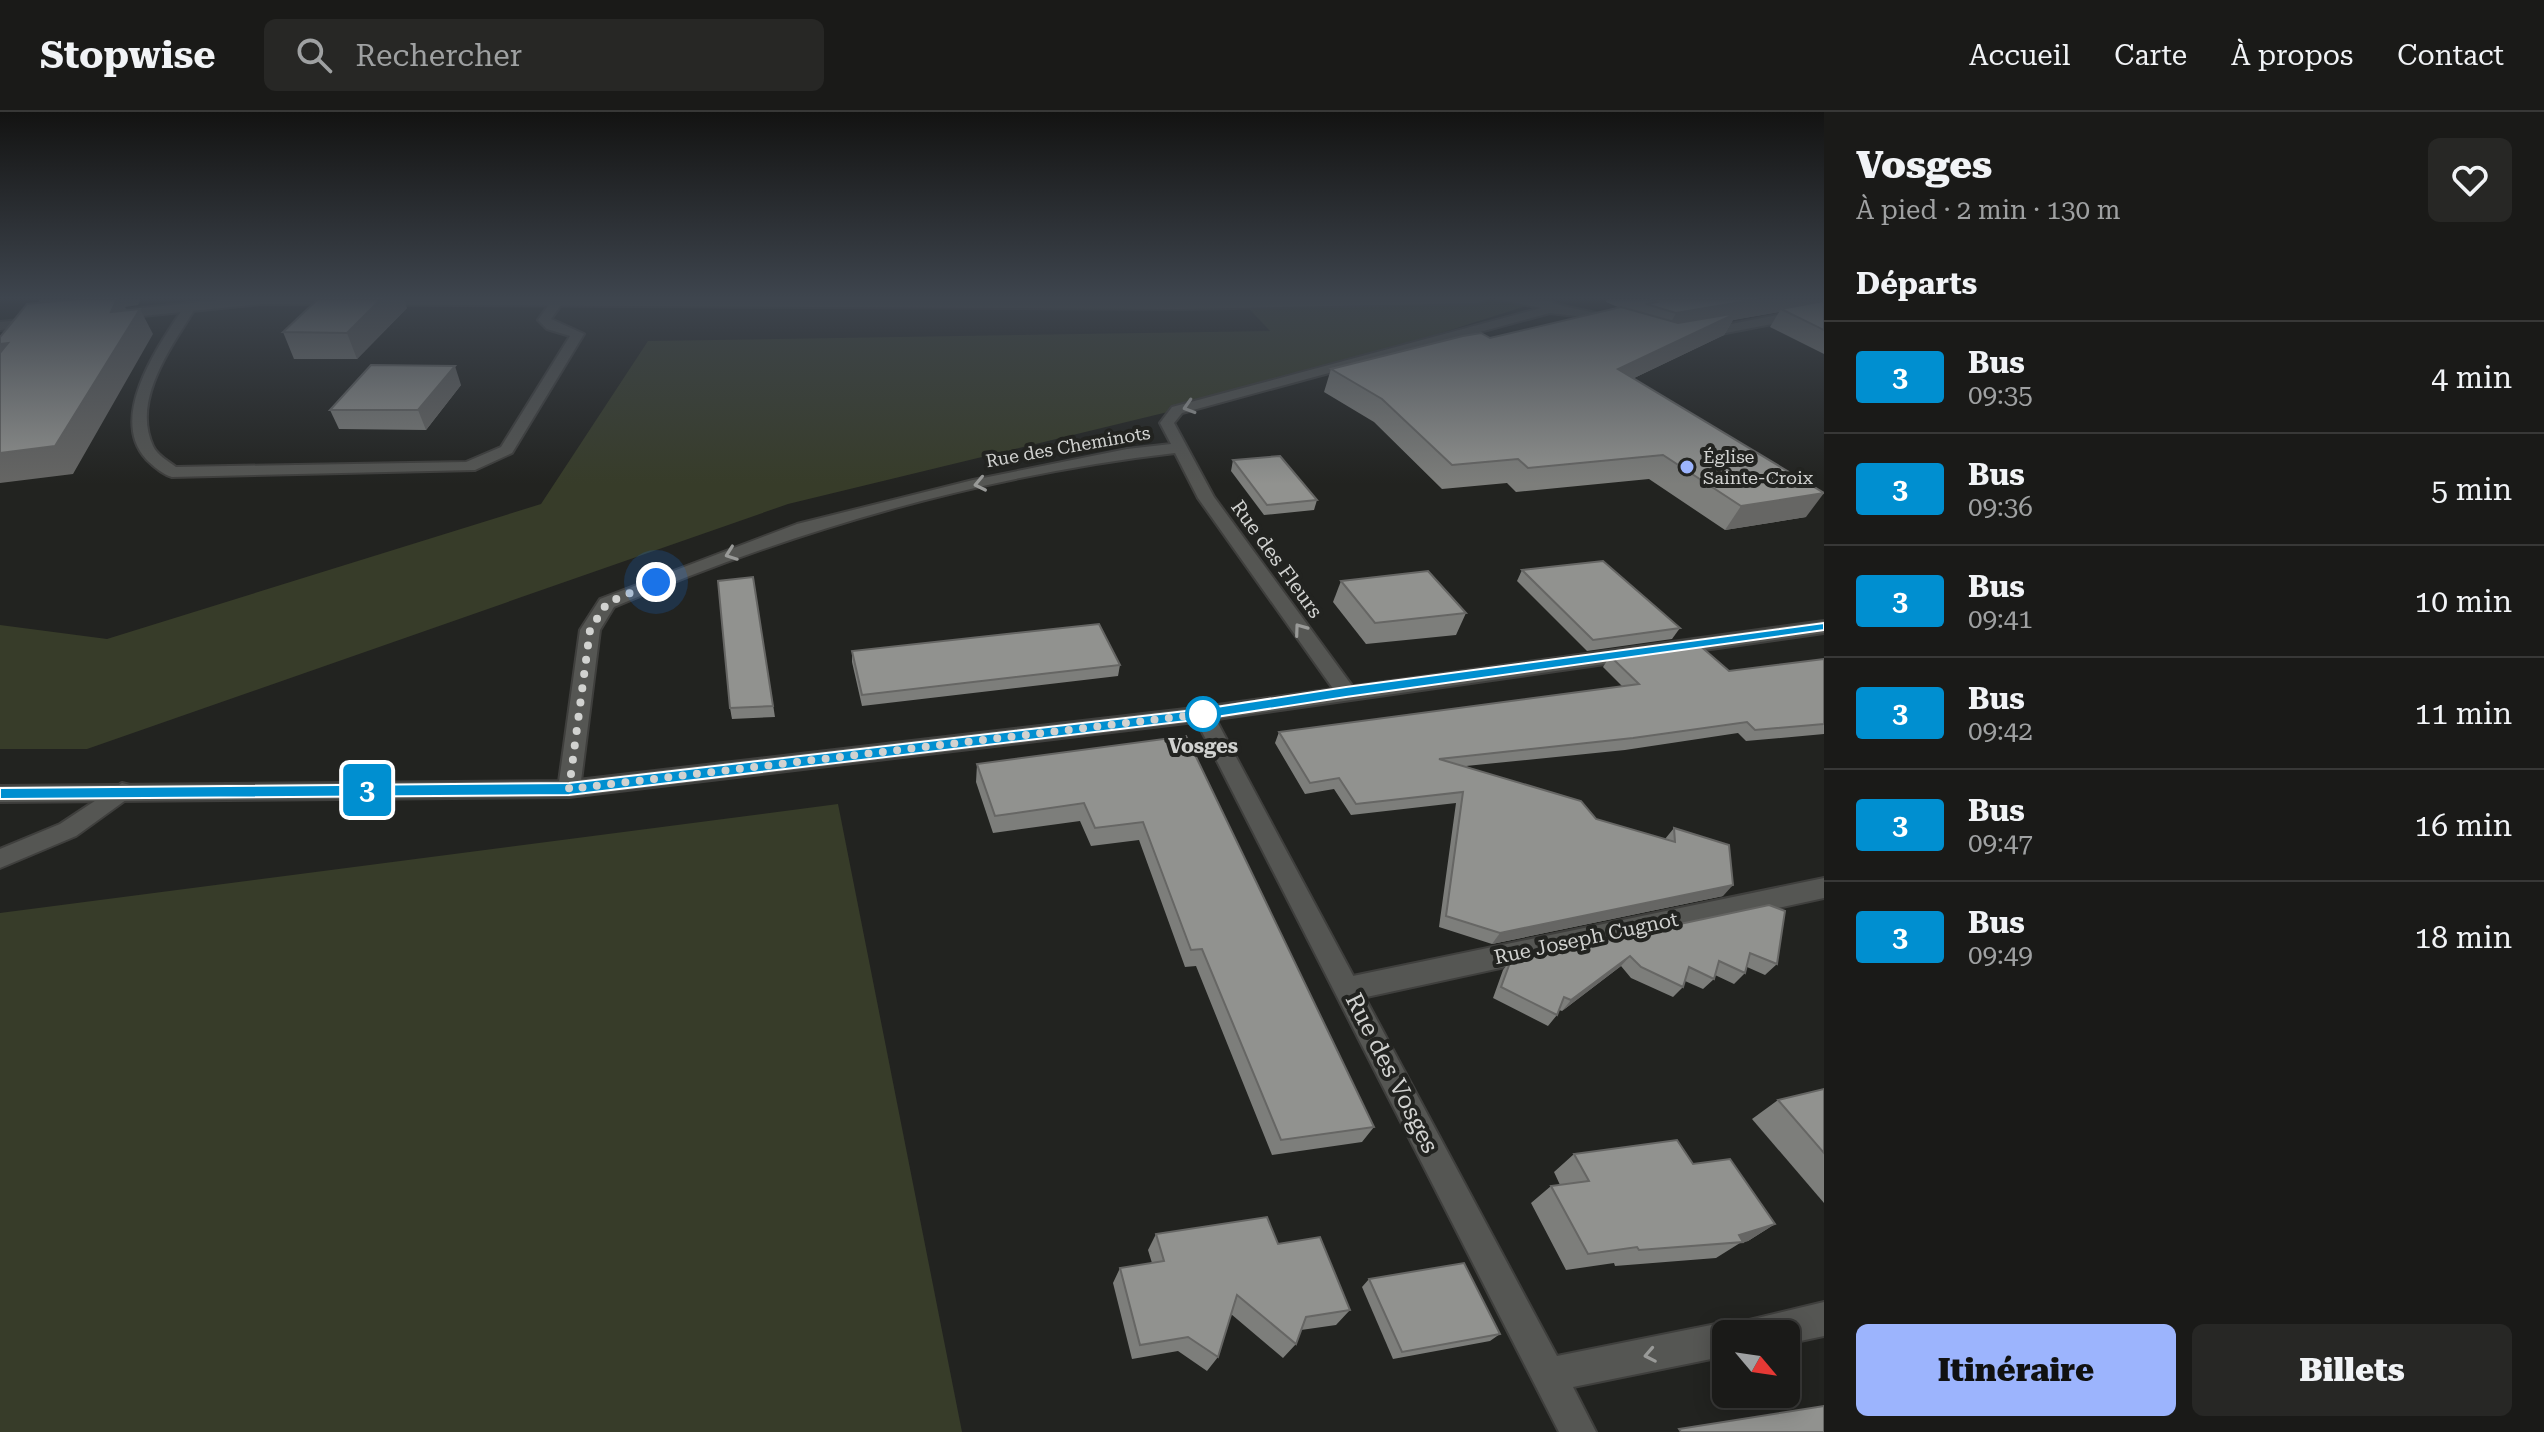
<!DOCTYPE html>
<html lang="fr">
<head>
<meta charset="utf-8">
<style>
  :root { --surface:#1a1a18; --page:#272725; --text:#f1f3f6; --muted:#9fa1a2; --line:#383837; --accent:#9cb4fd }
  body { margin:0; font-family:"Roboto Serif",serif; background:var(--page); color:var(--text); height:100vh; display:flex; flex-direction:column; font-size:30px; white-space:nowrap }
  * { box-sizing:border-box; margin:0 }
  p { font-size:26px; color:var(--muted) }
  .icon { flex:none; width:44px; height:44px; fill:none; stroke:currentColor; stroke-width:2; stroke-linecap:round; stroke-linejoin:round }
  .map { position:relative; flex:1; overflow:hidden }
  .details { display:flex; flex-direction:column; background:var(--surface); width:720px }
  .details>* { flex:none }
  .badge { padding:0 16px; border-radius:6px; font-size:28px; line-height:52px }
  .needle { width:52px; rotate:119deg }
  .buttons { position:absolute; left:1712px; top:1208px; display:grid; gap:16px }
  .buttons a { display:grid; place-items:center; width:88px; height:88px; border-radius:12px; background:var(--surface); box-shadow:0 4px 20px #0003,0 0 0 2px var(--line); font-size:40px }
  .you { position:absolute; width:40px; height:40px; margin:-20px; border:6px solid #fff; border-radius:50%; background:#1a73e8; box-shadow:0 0 0 12px #1a73e833 }
  .map>.badge { position:absolute; translate:-50% -50%; box-shadow:0 0 0 4px #fff }
  h2 { padding:0 32px; font-size:30px; line-height:72px }
  .round { display:grid; place-items:center; flex:none; width:84px; height:84px; border-radius:12px; background:var(--page) }
  .headline { display:flex; align-items:center; justify-content:space-between; height:136px; padding:0 32px }
  h1 { font-size:38px; font-weight:800; line-height:60px }
  .button { display:flex; gap:16px; margin-top:auto; padding:16px 32px }
  .button a { flex:1; height:92px; border-radius:12px; background:var(--accent); color:#111; font-size:32px; font-weight:800; line-height:92px; text-align:center }
  .button a+a { background:var(--page); color:var(--text) }
  ul { padding:0; list-style:none }
  li { display:flex; align-items:center; gap:24px; height:112px; padding:0 32px; border-top:2px solid var(--line) }
  li div { flex:1 }
  li b { display:block; font-size:30px }
  li em { font-style:normal }
  li .badge { min-width:88px; font-weight:700; text-align:center }
  header { display:flex; align-items:center; gap:48px; box-sizing:border-box; height:112px; padding:0 40px; background:var(--surface); border-bottom:2px solid var(--line) }
  header strong { font-size:38px }
  nav { display:flex; gap:44px; margin-inline-start:auto; font-size:28px }
  .search { width:560px; height:72px; background:var(--page); display:flex; align-items:center; gap:20px; box-sizing:border-box; padding:0 28px; border-radius:12px; color:var(--muted); font-size:30px }
  main { display:flex; flex:1; min-height:0 }
  .map>svg:first-child { display:block }
</style>
</head>
<body>
<header>
<strong>Stopwise</strong>
<div class="search"><svg class="icon" aria-label="search" viewBox="0 0 24 24"><circle cx="10" cy="10" r="6"/><path d="M15 15l6 6"/></svg>Rechercher</div>
<nav><a>Accueil</a><a>Carte</a><a>À propos</a><a>Contact</a></nav>
</header>
<main>
<div class="map">
<svg width="1824" height="1320" viewBox="0 0 1824 1320">
  <rect width="100%" height="100%" fill="#222320"/>
  <g fill="#373c29">
    <polygon points="1240,187 1548,187 1275,274 788,392 87,637 0,637 0,513 107,527 541,392 648,229 1270,219"/>
    <polygon points="838,692 962,1320 0,1320 0,801"/>
  </g>
  <g fill="none" stroke-linecap="round" stroke-linejoin="round">
    <g stroke="#3f3f3d" stroke-width="4">
      <g id="service">
        <path d="M553,187l10,3 -12,17 33,15 -72,119 -37,17 -303,7c-10,-3 -19,-11 -26,-18 -39,-43 15,-117 40,-155l4,-1 6,4c-23,38 -65,92 -43,139 4,9 15,15 23,21l290,-5 35,-15 69,-111 -23,-7 -9,-9z"/>
        <polygon points="1824,766 1824,786 1348,889 1339,885 1335,877 1339,869 1348,865"/>
      </g>
    </g>
    <g stroke="#3f3f3d" stroke-width="4">
      <g id="minor">
        <polygon points="231,187 1485,187 1479,191 1179,197 261,192 113,207 107,203 113,199"/>
        <path d="M1497,187l52,2c20,10 52,8 72,23l-6,4 -31,-11 -34,-4 -368,100 -8,10 40,74 139,190 3,5 -3,5h-14l-141,-199 -23,-45c-191,22 -385,78 -561,154l-14,23 -20,159 -3,6h-16l-3,-6 22,-159 20,-31 197,-75 176,-44 154,-31 44,-5 -11,-21 12,-16 369,-99z"/>
        <polygon points="1824,194 1824,202 1700,226 1694,222 1700,218"/>
        <polygon points="39,206 43,207 43,213 0,218 0,210"/>
        <polygon points="1203,595 1210,597 1213,602 1557,1244 1726,1210 1738,1216 1741,1210 1824,1190 1824,1224 1786,1232 1786,1222 1726,1222 1726,1244 1573,1275 1596,1320 1559,1320 1193,602 1196,597"/>
        <polygon points="122,671 130,673 133,679 130,685 76,724 0,756 0,737 60,712"/>
      </g>
    </g>
    <g stroke="#3f3f3d" stroke-width="4">
      <polygon id="tertiary" points="1824,509 1824,521 1203,609 569,685 0,690 0,674 569,669 1203,595"/>
    </g>
    <use href="#service" fill="#555653" fill-rule="evenodd"/>
    <use href="#minor" fill="#555653" fill-rule="evenodd"/>
    <use href="#tertiary" fill="#555653" fill-rule="evenodd"/>
  </g>
  <g fill="#7d7e7b">
    <polygon points="1607,187 1824,187 1824,242 1770,215 1779,200 1733,208 1724,223 1634,266 1806,405 1725,418 1649,367 1516,380 1507,371 1442,377 1374,310 1324,280 1331,257 1490,226 1620,196 1606,190"/>
    <polygon points="407,196 357,247 294,247 283,220"/>
    <polygon points="461,273 426,318 339,317 330,298"/>
    <polygon points="1233,348 1317,388 1314,398 1264,403 1231,359"/>
    <polygon points="1522,458 1680,516 1672,527 1587,539 1517,469"/>
    <polygon points="753,465 775,605 732,607 730,596"/>
    <polygon points="1341,469 1466,501 1456,523 1366,532 1333,490"/>
    <polygon points="852,539 1120,553 1118,564 862,594 852,550"/>
    <polygon points="1610,544 1729,559 1824,547 1824,622 1746,629 1738,621 1625,638 1466,654 1596,707 1665,727 1674,716 1723,784 1492,832 1439,815 1456,691 1351,703 1334,677 1305,682 1275,631 1279,620 1622,574 1603,555"/>
    <polygon points="1186,624 1374,1015 1362,1030 1272,1043 1196,854 1185,855 1139,728 1091,734 1080,709 993,721 976,670 977,652"/>
    <polygon points="1769,793 1777,852 1765,863 1747,855 1745,861 1734,872 1715,863 1714,867 1703,877 1685,869 1683,875 1673,885 1631,866 1621,854 1562,899 1559,898 1557,903 1548,914 1493,886 1503,858 1511,848"/>
    <polygon points="1824,977 1824,1091 1752,1007 1778,988"/>
    <polygon points="1574,1042 1693,1052 1775,1112 1748,1129 1740,1131 1716,1146 1615,1154 1614,1151 1566,1158 1531,1091 1551,1074 1560,1073 1554,1060"/>
    <polygon points="1156,1122 1278,1132 1350,1198 1336,1213 1301,1218 1296,1232 1283,1246 1231,1202 1218,1245 1207,1259 1178,1239 1132,1247 1113,1171 1120,1156 1152,1151 1148,1138"/>
    <polygon points="1369,1167 1500,1222 1490,1229 1393,1247 1362,1175"/>
  </g>
  <g fill="#666664">
    <polygon points="38,187 141,187 138,193 125,195 132,208 140,197 153,222 73,362 0,371 0,341 42,195"/>
    <polygon points="381,187 404,187 407,196 357,247 347,221"/>
    <polygon points="1758,187 1824,187 1824,192 1781,197 1779,200 1733,208 1724,223 1607,279 1618,257 1666,219 1676,201"/>
    <polygon points="8,231 0,242 0,232"/>
    <polygon points="455,254 461,273 426,318 418,298"/>
    <polygon points="1824,381 1806,405 1725,418 1741,394"/>
    <polygon points="1733,773 1723,784 1492,832 1500,821"/>
    <polygon points="1630,844 1621,854 1562,899 1571,888"/>
    <polygon points="1775,1112 1748,1129 1740,1131 1743,1130 1739,1123"/>
  </g>
  <g fill="#91928f" stroke="#666664" stroke-width="2">
    <polygon points="77,187 117,187 111,200 140,197 55,334 0,341 0,241 8,231 0,232 0,225 27,192"/>
    <polygon points="318,187 381,187 347,221 283,220"/>
    <polygon points="1651,187 1758,187 1676,201 1646,192 1657,190"/>
    <polygon points="1824,189 1824,218 1781,197"/>
    <polygon points="1621,195 1678,211 1737,201 1618,257 1824,381 1741,394 1663,343 1528,356 1518,347 1452,353 1382,287 1331,257 1463,224 1481,221 1490,226"/>
    <polygon points="371,253 455,254 418,298 330,298"/>
    <polygon points="1280,344 1317,388 1267,393 1233,348"/>
    <polygon points="1603,449 1680,516 1593,528 1522,458"/>
    <polygon points="1428,459 1466,501 1375,511 1341,469"/>
    <polygon points="753,465 773,594 730,596 718,469"/>
    <polygon points="1099,512 1120,553 862,583 852,539"/>
    <polygon points="1698,532 1729,559 1824,547 1824,612 1755,618 1747,610 1633,626 1439,647 1581,689 1596,707 1675,730 1674,716 1729,733 1733,773 1500,821 1446,804 1463,680 1356,692 1339,666 1310,671 1279,620 1639,572 1610,544"/>
    <polygon points="1186,624 1374,1015 1281,1028 1202,837 1191,838 1143,710 1095,716 1084,691 995,704 977,652"/>
    <polygon points="1769,793 1785,799 1777,852 1750,841 1745,861 1719,849 1714,867 1689,855 1683,875 1641,855 1630,844 1571,888 1564,885 1557,903 1501,875 1511,848"/>
    <polygon points="1824,977 1824,1041 1778,988"/>
    <polygon points="1677,1028 1693,1052 1730,1047 1775,1112 1739,1123 1743,1130 1639,1138 1637,1135 1588,1142 1551,1074 1589,1069 1574,1042"/>
    <polygon points="1267,1105 1278,1132 1320,1125 1350,1198 1306,1205 1296,1232 1237,1183 1218,1245 1188,1225 1140,1233 1120,1156 1164,1149 1156,1122"/>
    <polygon points="1464,1151 1500,1222 1402,1240 1369,1167"/>
    <polygon points="1824,1294 1824,1320 1681,1320 1679,1317"/>
  </g>
  <defs><path id="oneway-chevron" d="M-2-3.5L2.5 0L-2 3.5" fill="none" stroke-width="1.6" stroke-linecap="round" stroke-linejoin="round" transform="scale(2)"/></defs>
  <g stroke="#999a98">
    <use href="#oneway-chevron" transform="translate(1189 295) rotate(163)"/>
    <use href="#oneway-chevron" transform="translate(980 372) rotate(168)"/>
    <use href="#oneway-chevron" transform="translate(731 442) rotate(160)"/>
    <use href="#oneway-chevron" transform="translate(1300 517) rotate(-126)"/>
    <use href="#oneway-chevron" transform="translate(1650 1243) rotate(169)"/>
  </g>
  <linearGradient id="sky" x2="0" y2="1"><stop stop-color="#131312"/><stop offset="0.5" stop-color="#3e454e"/><stop offset="1" stop-color="#3e454e" stop-opacity="0"/></linearGradient>
  <rect width="1824" height="372" fill="url(#sky)"/>
  <polygon fill="#008fd0" stroke="#fff" stroke-width="2" points="1824,511 1824,518 1346,585 1203,607 569,683 0,687 0,676 569,671 1203,597 1346,575"/>
  <g fill="none" stroke-linecap="round" stroke-linejoin="round">
    <polyline stroke="#d1d2d0" stroke-width="8" stroke-dasharray="0 14.4" points="656,470 607,491 590,518 569,677 1203,602"/>
  </g>
  <circle fill="#9cb4fd" stroke="#222320" stroke-width="3" cx="1687" cy="355" r="8"/>
  <circle fill="#fff" stroke="#008fd0" stroke-width="4" cx="1203" cy="602" r="16"/>
  <g text-anchor="middle" stroke-width="8" stroke-linejoin="round" paint-order="stroke">
    <g font-size="18" fill="#d1d2d0" stroke="#222320">
      <text transform="translate(1068 335) rotate(-10)" y="6">Rue des Cheminots</text>
    </g>
    <g font-size="18" fill="#d1d2d0" stroke="#222320" text-anchor="start">
      <text x="1703" y="351">Église<tspan x="1703" dy="21">Sainte-Croix</tspan></text>
    </g>
    <g font-size="20" fill="#d1d2d0" stroke="#222320">
      <text transform="translate(1277 447) rotate(54)" y="7">Rue des Fleurs</text>
      <text transform="translate(1586 826) rotate(-12)" y="7">Rue Joseph Cugnot</text>
    </g>
    <g font-size="20" font-weight="bold" fill="#d1d2d0" stroke="#222320">
      <text x="1203" y="641">Vosges</text>
    </g>
    <g font-size="24" fill="#d1d2d0" stroke="#222320">
      <text transform="translate(1392 961) rotate(63)" y="8">Rue des Vosges</text>
    </g>
  </g>
</svg>
<div class="buttons">
<a><svg class="needle" viewBox="-14 -14 28 28"><path d="M0-13l5 13h-10z" fill="#e53935"/><path d="M0 13l5-13h-10z" fill="#9fa1a2"/></svg></a>
</div>
<div class="you" style="left:656px;top:470px"></div>
<b class="badge" style="left:367px;top:678px;background:#008fd0;color:#fff">3</b>
</div>
<section class="details">
<div class="headline"><div><h1>Vosges</h1><p>À pied · 2 min · 130 m</p></div><a class="round"><svg class="icon" aria-label="heart" viewBox="0 0 24 24"><path d="M12 20l-8-8c-3-5 5-10 8-4 3-6 11-1 8 4z"/></svg></a></div>
<h2>Départs</h2>
<ul>
<li><span class="badge" style="background:#008fd0;color:#fff">3</span><div><b>Bus</b><p>09:35</p></div><em>4 min</em></li>
<li><span class="badge" style="background:#008fd0;color:#fff">3</span><div><b>Bus</b><p>09:36</p></div><em>5 min</em></li>
<li><span class="badge" style="background:#008fd0;color:#fff">3</span><div><b>Bus</b><p>09:41</p></div><em>10 min</em></li>
<li><span class="badge" style="background:#008fd0;color:#fff">3</span><div><b>Bus</b><p>09:42</p></div><em>11 min</em></li>
<li><span class="badge" style="background:#008fd0;color:#fff">3</span><div><b>Bus</b><p>09:47</p></div><em>16 min</em></li>
<li><span class="badge" style="background:#008fd0;color:#fff">3</span><div><b>Bus</b><p>09:49</p></div><em>18 min</em></li>
</ul>
<div class="button"><a>Itinéraire</a><a>Billets</a></div>
</section>
</main>
</body>
</html>
